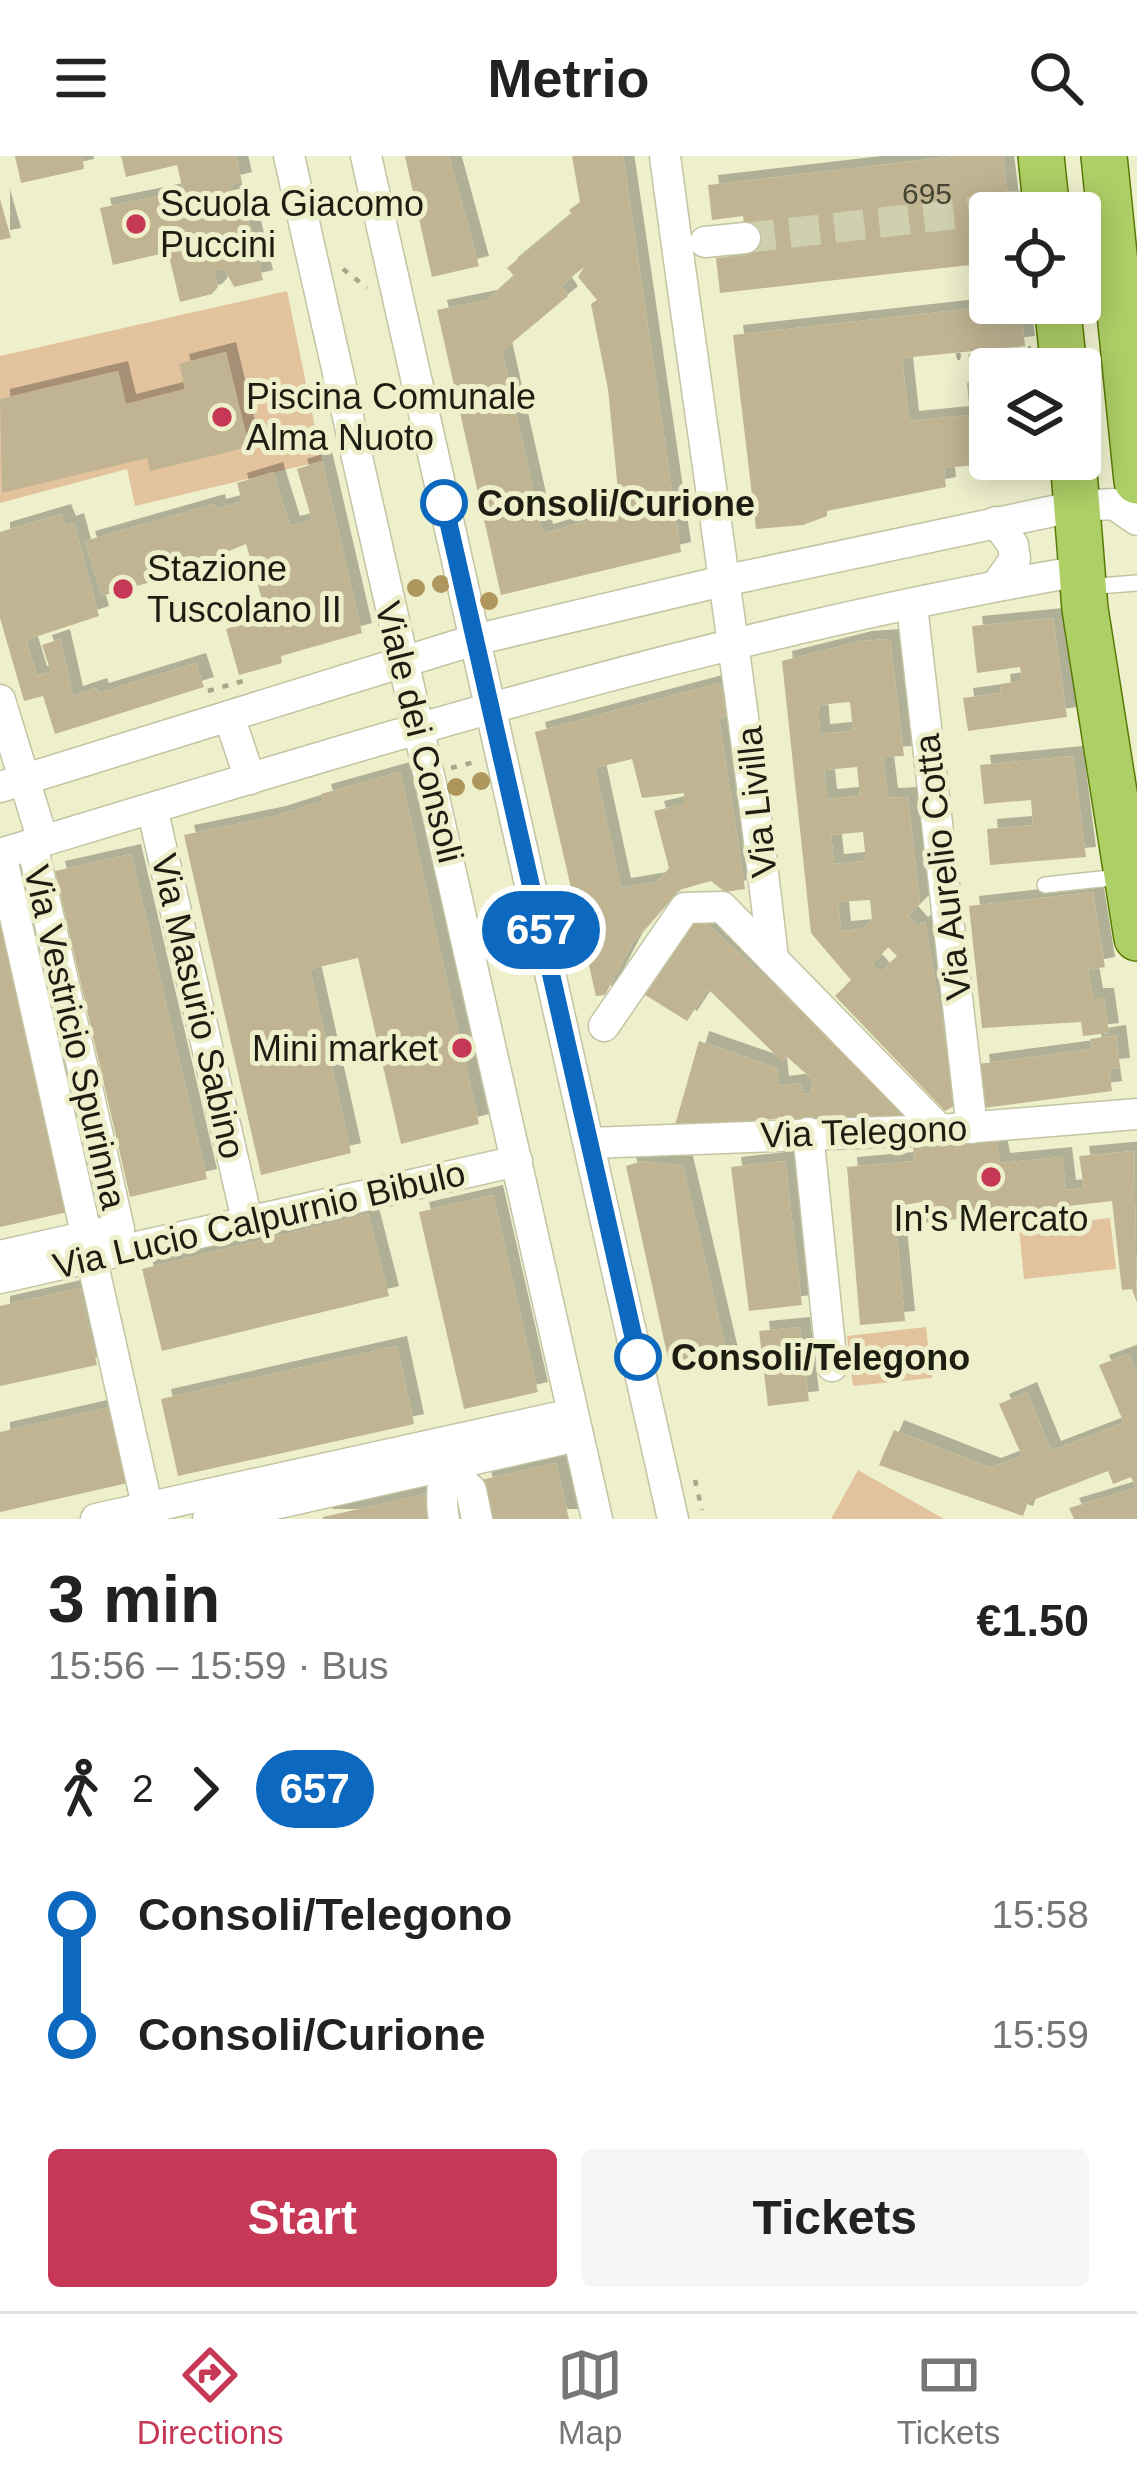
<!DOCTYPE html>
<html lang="en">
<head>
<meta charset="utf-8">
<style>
  :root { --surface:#fff; --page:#f6f6f6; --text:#222; --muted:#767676; --line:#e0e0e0; --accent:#c73756 }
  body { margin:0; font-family:Arial,sans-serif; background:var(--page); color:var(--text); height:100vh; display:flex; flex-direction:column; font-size:45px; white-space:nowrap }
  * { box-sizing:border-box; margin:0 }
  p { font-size:39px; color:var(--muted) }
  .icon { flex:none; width:66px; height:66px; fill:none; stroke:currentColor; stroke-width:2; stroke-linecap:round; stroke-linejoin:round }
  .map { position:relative; height:1363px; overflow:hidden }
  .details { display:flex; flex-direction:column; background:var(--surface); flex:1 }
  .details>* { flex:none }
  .badge { padding:0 24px; border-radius:39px; font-size:42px; line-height:78px }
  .fabs { position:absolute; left:969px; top:36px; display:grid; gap:24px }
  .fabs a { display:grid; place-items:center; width:132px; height:132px; border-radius:12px; background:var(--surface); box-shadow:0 6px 30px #0003; font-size:60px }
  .map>.badge { position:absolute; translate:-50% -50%; box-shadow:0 0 0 6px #fff }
  .legs { display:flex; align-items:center; gap:18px; height:132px; padding:0 48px; font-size:39px }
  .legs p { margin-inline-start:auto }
  .overview { display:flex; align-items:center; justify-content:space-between; height:204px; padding:0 48px }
  h1 { font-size:66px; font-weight:600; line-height:90px }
  .cta { display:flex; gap:24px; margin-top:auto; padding:24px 48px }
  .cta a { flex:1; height:138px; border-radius:12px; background:var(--accent); color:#fff; font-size:48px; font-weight:600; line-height:138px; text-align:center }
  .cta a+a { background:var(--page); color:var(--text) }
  ul { padding:0 48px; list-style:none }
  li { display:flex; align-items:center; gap:42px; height:120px; font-size:45px }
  li i { display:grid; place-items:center; width:18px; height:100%; margin:0 15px; background:currentColor }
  li i::after { content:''; width:30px; height:30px; margin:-15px; border:9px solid; border-radius:50%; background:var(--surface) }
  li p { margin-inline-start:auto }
  li:first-child i { background:linear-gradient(#0000 50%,currentColor 0) }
  li:last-child i { background:linear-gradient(currentColor 50%,#0000 0) }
  header { display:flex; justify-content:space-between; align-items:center; height:156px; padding:0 48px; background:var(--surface); font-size:54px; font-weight:600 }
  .tabs { display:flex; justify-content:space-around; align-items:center; height:168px; border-top:3px solid var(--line); background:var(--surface); font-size:33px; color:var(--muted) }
  .tabs a { display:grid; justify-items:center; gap:6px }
  .tabs .selected { color:var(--accent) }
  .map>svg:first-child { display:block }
</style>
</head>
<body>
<header><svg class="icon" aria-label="menu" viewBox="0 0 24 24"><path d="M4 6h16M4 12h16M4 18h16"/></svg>Metrio<svg class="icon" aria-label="search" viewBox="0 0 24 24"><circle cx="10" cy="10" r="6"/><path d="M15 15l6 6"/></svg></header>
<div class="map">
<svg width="1137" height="1363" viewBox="0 0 1137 1363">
  <defs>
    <filter id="shadow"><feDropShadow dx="10" dy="-10" stdDeviation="0" flood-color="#0004"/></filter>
  </defs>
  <rect width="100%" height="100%" fill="#eef0cc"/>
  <g fill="#e2c39e">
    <polygon points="287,135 322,305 135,350 127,313 0,347 0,200"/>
    <polygon points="1110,1062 1116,1113 1024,1123 1019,1072"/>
    <polygon points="926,1171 932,1222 853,1230 847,1180"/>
    <polygon points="858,1314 944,1363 831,1363"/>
  </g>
  <g fill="#c0b493" fill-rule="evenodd" filter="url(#shadow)">
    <polygon points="15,0 82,0 84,13 21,27"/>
    <polygon points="121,0 236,0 242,26 230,29 233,42 215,46 220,64 247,58 263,124 234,131 224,112 214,115 218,131 212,138 180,146 168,96 113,109 100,52 183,35 177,9 126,21"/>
    <polygon points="405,0 449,0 479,110 432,121"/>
    <path d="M572,0h51l58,396 -180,43 -64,-285 50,-10 27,-24 -7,-8 65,-54 -3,-4 11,-8zM584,111l-6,10 19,23 -6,4 17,85 12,122 -77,23 -41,-183 66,-55 -7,-10z"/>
    <polygon points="957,0 1003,0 1010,57 990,57 990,147 1020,147 1025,190 902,202 909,265 970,259 967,227 990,225 990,303 1008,306 944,312 946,331 827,355 827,360 803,369 756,373 733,179 976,152 970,109 720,137 716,102 747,99 743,60 712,64 708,29"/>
    <polygon points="0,43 11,82 0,84"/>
    <polygon points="226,196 249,291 150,315 147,302 2,337 0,243 118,215 126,248 185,233 179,208"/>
    <polygon points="322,305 362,477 281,500 282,507 239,519 226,473 267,461 246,388 205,405 206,410 102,440 85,385 215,348 216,353 242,346 237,327 273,316 290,370 312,364 297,313"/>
    <polygon points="61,358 66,370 74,367 99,460 26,484 37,520 51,516 42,489 60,483 73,540 97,532 99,537 196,507 204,531 55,578 43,540 24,545 0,462 0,376"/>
    <polygon points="1053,462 1067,561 968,575 963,542 1001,537 1000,528 1022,525 1020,511 977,517 972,470"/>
    <path d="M890,483l14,117 -21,1 5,41 20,-1 12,107 -12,12 10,11 7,-6 30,178 1,6 -11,6 -110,-115 16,-16 -40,-47 -29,-272 80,-20zM850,546l3,29 -33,3 -2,-29zM857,611l3,29 -33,3 -3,-29zM863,676l3,29 -32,3 -3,-29zM870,744l2,20 -9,9 -22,2 -3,-29zM888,791l9,9 -17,17 -8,-9z"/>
    <path d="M720,527l6,33 -7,2 26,171 -20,3 -14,-11 -32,9 -46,52 -28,53 -9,1 -61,-264zM632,603l10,39 42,-5v11l-30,7 15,57 -12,14 -36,6 -26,-120z"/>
    <polygon points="1073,600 1086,701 990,709 987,673 1033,669 1031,644 984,648 980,609"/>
    <polygon points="400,616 479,968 401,988 358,802 310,813 351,997 261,1019 184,679 276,660 323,645 321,638"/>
    <polygon points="131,698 207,1023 130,1041 55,715"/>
    <polygon points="1093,736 1105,811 1088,814 1093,842 1104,842 1109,877 1083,880 1081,866 982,872 969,750"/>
    <polygon points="699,760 906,953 901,962 783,972 782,962 674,973 699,885 777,912 779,930 801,927 803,938 812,937 811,922 787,901 782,905 708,833 687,865 642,837"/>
    <polygon points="0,762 68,1056 0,1071"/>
    <polygon points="1116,879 1120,912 1109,913 1112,935 984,952 979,908 1092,893 1090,883"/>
    <polygon points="996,984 1000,1007 1062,1001 1066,1034 1084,1032 1079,1000 1134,995 1137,1147 1132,1133 1122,1134 1112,1045 924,1067 921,1046 894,1051 905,1165 860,1169 847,1011 915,1005 913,992"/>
    <polygon points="642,1005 683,1010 728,1202 692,1211 690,1202 669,1207 626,1010"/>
    <polygon points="785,1005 802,1149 749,1155 731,1011"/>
    <polygon points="493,1039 538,1236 464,1253 419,1056"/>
    <polygon points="368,1058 389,1140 162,1195 142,1113"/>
    <polygon points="80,1132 97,1209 0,1230 0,1150"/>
    <polygon points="800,1171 809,1245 768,1250 759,1175"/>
    <polygon points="397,1190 414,1268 178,1320 161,1243"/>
    <polygon points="1129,1198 1137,1218 1137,1363 1074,1363 1069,1352 1136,1332 1131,1321 1113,1328 1108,1315 1028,1346 1023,1360 879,1309 894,1274 991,1312 1022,1300 999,1248 1027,1236 1051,1295 1124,1267 1099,1209"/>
    <polygon points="115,1250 132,1326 0,1356 0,1276"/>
    <polygon points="556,1307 569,1363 490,1363 481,1324"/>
    <polygon points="434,1336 440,1363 323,1363 323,1361"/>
  </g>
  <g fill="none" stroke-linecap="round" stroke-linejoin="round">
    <polyline stroke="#cfd0b0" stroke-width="30" stroke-dasharray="30 15" stroke-linecap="butt" points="745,82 1009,52"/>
    <g stroke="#c3c4a2" stroke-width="18">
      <g id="lane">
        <polyline points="1085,431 1137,427"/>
        <polyline points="1045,729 1120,721"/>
      </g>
    </g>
    <g stroke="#c3c4a2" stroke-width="33">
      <g id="street">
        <polyline points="289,0 597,1363"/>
        <polyline points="366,0 673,1363"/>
        <path d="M665,0c35,268 78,534 108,803"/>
        <polyline points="1009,52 1020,51"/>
        <polyline points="705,86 745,82"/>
        <polyline points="996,430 1015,403 1013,389 996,366"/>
        <polyline points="912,450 972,972"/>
        <polyline points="0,544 43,685"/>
        <polyline points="229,560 250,623"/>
        <polyline points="0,631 474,484 723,425 1077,350 1114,348 1137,364"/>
        <polyline points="153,656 247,1064"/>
        <polyline points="32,688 119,1073"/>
        <path d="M0,698c353,-107 717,-221 1081,-283"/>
        <polyline points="1,698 150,1363"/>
        <polyline points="604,870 685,752 722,751 940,974"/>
        <polyline points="808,977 832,1210"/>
        <polyline points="590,987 940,974 1137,958"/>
        <polyline points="0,1100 102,1077"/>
        <polyline points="0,1122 517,1005"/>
        <path d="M441,1293c7,24 -3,45 3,70"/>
        <polyline points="445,1309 471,1334 477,1363"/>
        <polyline points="96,1363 572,1258"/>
        <polyline points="208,1363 577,1280"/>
      </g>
    </g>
    <g stroke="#587b06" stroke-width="48">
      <g id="primary">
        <polyline points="1041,0 1047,57"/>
        <polyline points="1104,0 1137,325"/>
        <polyline points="1057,147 1064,213"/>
        <polyline points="1073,303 1085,453 1137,782"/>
      </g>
    </g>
    <g stroke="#a5a78b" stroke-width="4.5" stroke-dasharray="6 9" stroke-linecap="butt">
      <polyline points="343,113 367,132"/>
      <polyline points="958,197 959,202 1031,192"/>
      <polyline points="208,535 243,525"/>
      <polyline points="451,612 475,606"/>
      <polyline points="695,1324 702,1354"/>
    </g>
    <use href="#lane" stroke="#fff" stroke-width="15"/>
    <use href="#street" stroke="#fff" stroke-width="30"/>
    <use href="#primary" stroke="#aece66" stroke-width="45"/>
  </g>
  <g fill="#ae965c">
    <circle cx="441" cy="428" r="9"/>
    <circle cx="416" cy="432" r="9"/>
    <circle cx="489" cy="445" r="9"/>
    <circle cx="481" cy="625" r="9"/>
    <circle cx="456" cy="631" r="9"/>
  </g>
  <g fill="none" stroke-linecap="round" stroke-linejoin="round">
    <g stroke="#fff" stroke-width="27">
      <polyline id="line-1" points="444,347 638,1201"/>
    </g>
    <use href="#line-1" stroke="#0c69bf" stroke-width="18"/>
  </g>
  <g fill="#c73756" stroke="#eef0cc" stroke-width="4.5">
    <circle cx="136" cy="68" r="12"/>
    <circle cx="222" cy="261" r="12"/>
    <circle cx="123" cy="433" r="12"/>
    <circle cx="462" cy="892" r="12"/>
    <circle cx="991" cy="1021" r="12"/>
  </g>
  <g fill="#fff" stroke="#0c69bf" stroke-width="6">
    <circle cx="444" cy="347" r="21"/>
    <circle cx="638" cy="1201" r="21"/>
  </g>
  <g text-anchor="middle" stroke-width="10" stroke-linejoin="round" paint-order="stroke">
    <g font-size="30" fill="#464432">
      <text x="927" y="48">695</text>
    </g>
    <g font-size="36" fill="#1d1e11" stroke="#eef0cc" text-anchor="start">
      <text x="160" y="60">Scuola Giacomo<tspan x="160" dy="41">Puccini</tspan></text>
      <text x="246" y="253">Piscina Comunale<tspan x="246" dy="41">Alma Nuoto</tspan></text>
      <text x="147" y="425">Stazione<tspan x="147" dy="41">Tuscolano II</tspan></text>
      <text x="438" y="905" text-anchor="end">Mini market</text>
      <text x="991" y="1075" text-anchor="middle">In's Mercato</text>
    </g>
    <g font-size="36" font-weight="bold" fill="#1d1e11" stroke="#eef0cc" text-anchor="start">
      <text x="477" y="360">Consoli/Curione</text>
      <text x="671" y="1214">Consoli/Telegono</text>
    </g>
    <g font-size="36" fill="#1d1e11" stroke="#eef0cc">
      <text transform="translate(420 576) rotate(76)" y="13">Viale dei Consoli</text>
      <text transform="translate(756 646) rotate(-96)" y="13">Via Livilla</text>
      <text transform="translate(942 711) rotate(-97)" y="13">Via Aurelio Cotta</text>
      <text transform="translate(199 850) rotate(77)" y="13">Via Masurio Sabino</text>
      <text transform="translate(76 881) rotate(77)" y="13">Via Vestricio Spurinna</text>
      <text transform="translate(864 975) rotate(-2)" y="13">Via Telegono</text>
      <text transform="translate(259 1063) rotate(-13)" y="13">Via Lucio Calpurnio Bibulo</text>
    </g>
  </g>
</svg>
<div class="fabs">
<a><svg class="icon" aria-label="locate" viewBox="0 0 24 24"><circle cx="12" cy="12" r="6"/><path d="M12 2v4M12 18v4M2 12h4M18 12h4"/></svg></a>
<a><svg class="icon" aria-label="layers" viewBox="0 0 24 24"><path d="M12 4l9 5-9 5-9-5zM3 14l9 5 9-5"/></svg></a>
</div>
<b class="badge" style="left:541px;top:774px;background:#0c69bf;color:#fff">657</b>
</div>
<section class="details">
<div class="overview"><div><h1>3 min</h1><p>15:56 – 15:59 · Bus</p></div><b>€1.50</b></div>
<div class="legs"><svg class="icon" aria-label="walk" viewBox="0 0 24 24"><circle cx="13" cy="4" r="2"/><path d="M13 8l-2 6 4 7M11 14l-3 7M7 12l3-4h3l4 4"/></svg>2<svg class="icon" aria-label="forward" viewBox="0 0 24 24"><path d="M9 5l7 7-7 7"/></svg><b class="badge" style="background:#0c69bf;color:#fff">657</b></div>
<ul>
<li><i style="color:#0c69bf"></i><b>Consoli/Telegono</b><p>15:58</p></li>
<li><i style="color:#0c69bf"></i><b>Consoli/Curione</b><p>15:59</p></li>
</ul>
<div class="cta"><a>Start</a><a>Tickets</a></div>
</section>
<nav class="tabs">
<a class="selected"><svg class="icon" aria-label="directions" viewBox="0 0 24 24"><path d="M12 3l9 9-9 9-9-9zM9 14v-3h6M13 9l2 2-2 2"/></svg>Directions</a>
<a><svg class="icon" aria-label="map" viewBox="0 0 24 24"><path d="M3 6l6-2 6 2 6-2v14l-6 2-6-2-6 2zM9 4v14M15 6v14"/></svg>Map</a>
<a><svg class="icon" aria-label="tickets" viewBox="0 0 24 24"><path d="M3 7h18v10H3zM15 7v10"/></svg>Tickets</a>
</nav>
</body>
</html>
